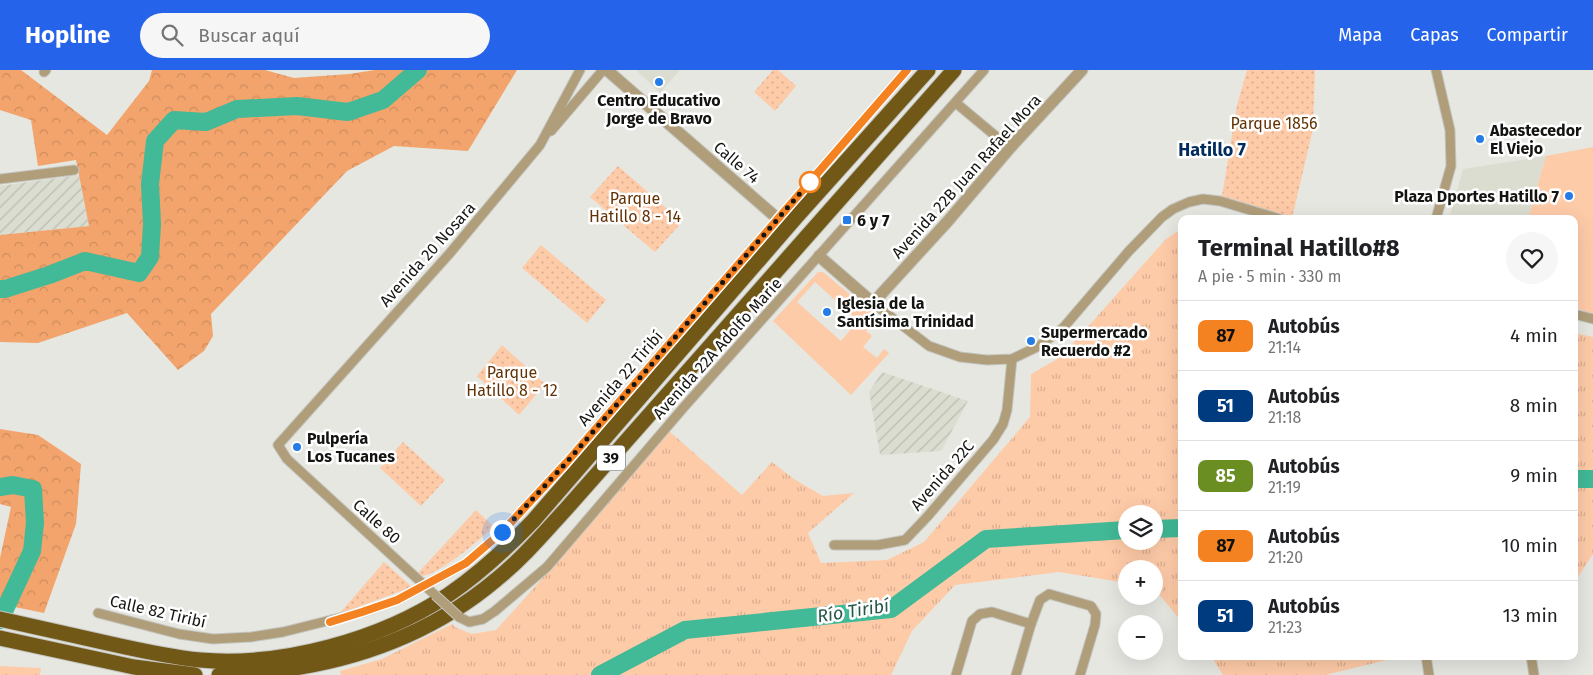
<!DOCTYPE html>
<html lang="es">
<head>
<meta charset="utf-8">
<style>
  :root { --surface:#fff; --page:#f6f6f6; --text:#202124; --muted:#757577; --line:#e0e0e0; --accent:#2563eb }
  body { margin:0; font-family:"Fira Sans",sans-serif; background:var(--page); color:var(--text); height:100vh; display:flex; flex-direction:column; font-size:19px; white-space:nowrap }
  * { box-sizing:border-box; margin:0 }
  p { font-size:16px; color:var(--muted) }
  .icon { flex:none; width:28px; height:28px; fill:none; stroke:currentColor; stroke-width:2; stroke-linecap:round; stroke-linejoin:round }
  .map { position:relative; flex:1; overflow:hidden }
  .panel { position:absolute; left:1178px; top:145px; width:400px; height:445px; display:flex; flex-direction:column; background:var(--surface); border-radius:10px; box-shadow:0 5px 20px #0002 }
  .panel>* { flex:none }
  .badge { padding:0 10px; border-radius:8px; font-size:18px; line-height:32px }
  .controls { position:absolute; left:1118px; top:435px; display:grid; gap:10px }
  .controls a { display:grid; place-items:center; width:45px; height:45px; border-radius:50%; background:var(--surface); box-shadow:0 5px 20px #0002; font-size:25px }
  .you { position:absolute; width:25px; height:25px; margin:-12px; border:4px solid #fff; border-radius:50%; background:#1a73e8; box-shadow:0 0 0 8px #1a73e833 }
  .map>.badge { position:absolute; translate:-50% -50%; box-shadow:0 0 0 2px #fff }
  .round { display:grid; place-items:center; flex:none; width:52px; height:52px; border-radius:26px; background:var(--page) }
  .head { display:flex; align-items:center; justify-content:space-between; height:85px; padding:0 20px }
  h1 { font-size:24px; font-weight:700; line-height:38px }
  ul { padding:0; list-style:none }
  li { display:flex; align-items:center; gap:15px; height:70px; padding:0 20px; border-top:1px solid var(--line) }
  li div { flex:1 }
  li b { display:block; font-size:19px }
  li em { font-style:normal }
  li .badge { min-width:55px; font-weight:700; text-align:center }
  header { display:flex; align-items:center; gap:30px; box-sizing:border-box; height:70px; padding:0 25px; background:var(--accent); color:#fff }
  header strong { font-size:24px }
  nav { display:flex; gap:28px; margin-inline-start:auto; font-size:18px }
  .search { width:350px; height:45px; background:var(--page); display:flex; align-items:center; gap:12px; box-sizing:border-box; padding:0 18px; border-radius:28px; color:var(--muted); font-size:19px }
  .map>svg:first-child { display:block }
</style>
</head>
<body>
<header>
<strong>Hopline</strong>
<div class="search"><svg class="icon" aria-label="search" viewBox="0 0 24 24"><circle cx="10" cy="10" r="6"/><path d="M15 15l6 6"/></svg>Buscar aquí</div>
<nav><a>Mapa</a><a>Capas</a><a>Compartir</a></nav>
</header>
<div class="map">
<svg width="1593" height="605" viewBox="0 0 1593 605">
  <defs>
    <pattern id="industrial-furrows" width="10" height="10" patternUnits="userSpaceOnUse" patternTransform="scale(1.25)"><rect width="10" height="10" fill="#dbddd0"/><path d="M-1 1l2-2M0 10L10 0M9 11l2-2" fill="none" stroke="#bbbdb2"/></pattern>
    <pattern id="grass-tufts" width="24" height="20" patternUnits="userSpaceOnUse" patternTransform="scale(1.25)"><rect width="24" height="20" fill="#fecba8"/><path d="M3 7l-1-3M5 7V3M7 7l1-3M15 17l-1-3M17 17v-4M19 17l1-3" fill="none" stroke="#d9ad90"/></pattern>
    <pattern id="forest-crowns" width="20" height="18" patternUnits="userSpaceOnUse" patternTransform="scale(1.25)"><rect width="20" height="18" fill="#f2a46c"/><path d="M2 6a3 3 0 1 1 6 0M12 15a3 3 0 1 1 6 0" fill="none" stroke="#cf8c5d"/></pattern>
    <pattern id="park-dots" width="8" height="8" patternUnits="userSpaceOnUse" patternTransform="scale(1.25)"><rect width="8" height="8" fill="#fecba8"/><path d="M2 2h.1M6 6h.1" fill="none" stroke="#d9ad90" stroke-width="1.8" stroke-linecap="round"/></pattern>
  </defs>
  <rect width="100%" height="100%" fill="#e6e7e1"/>
  <g fill="#dbddd0">
    <polygon points="636,0 680,0 660,23"/>
    <polygon points="1546,86 1528,149 1449,149 1463,99"/>
  </g>
  <g fill="url(#industrial-furrows)">
    <polygon points="79,105 89,156 0,165 0,116"/>
    <polygon points="882,302 968,331 941,381 880,385 869,322"/>
  </g>
  <g fill="url(#grass-tufts)" fill-rule="evenodd">
    <path d="M1181,159v392l-27,-33v-19h-28v14l-67,-11 -104,13 -43,46 -21,44h-550l-1,-4 42,-12 70,-35 5,4 15,6 24,-4 71,-79 102,-120 73,64 30,-33 22,17 29,17 31,-3 -46,40 13,30 66,-3 37,-18 106,-125 1,-43 30,-17 104,-117zM1126,444h28v27h-28z"/>
    <polygon points="1574,263 1593,267 1593,484 1578,507 1574,506"/>
    <polygon points="1211,586 1403,586 1325,605 1223,605"/>
    <polygon points="0,596 41,598 40,605 0,605"/>
  </g>
  <g fill="url(#forest-crowns)">
    <polygon points="0,0 21,0 107,65 149,11 152,0 265,0 294,8 349,4 375,0 517,0 468,81 394,76 347,101 211,244 213,266 204,281 178,300 127,243 38,273 0,272 0,165 89,156 76,90 38,96 31,50 0,40"/>
    <polygon points="0,359 38,365 81,394 76,454 44,543 0,534 0,488 11,437 0,434"/>
  </g>
  <g fill="url(#park-dots)">
    <polygon points="773,0 778,0 796,16 775,41 754,22"/>
    <polygon points="1247,0 1315,0 1313,59 1292,148 1222,126 1237,35"/>
    <polygon points="618,96 682,152 655,182 590,127"/>
    <polygon points="541,175 606,230 587,253 522,198"/>
    <polygon points="502,275 545,314 519,345 477,306"/>
    <polygon points="403,372 445,410 421,436 380,398"/>
    <path d="M476,440l18,17c-14,12 -56,49 -73,49l-4,-2z"/>
    <polygon points="384,492 412,517 339,544"/>
  </g>
  <g fill="#fecba8" fill-rule="evenodd">
    <polygon points="1593,77 1593,244 1574,237 1574,149 1528,149 1546,86"/>
    <path d="M818,202h5l54,45 -11,14 6,5 -9,11 14,11 7,-9 5,4 -38,42 -78,-74zM815,212l43,39 -17,20 -44,-39z"/>
  </g>
  <g fill="none" stroke-linecap="round" stroke-linejoin="round">
    <g stroke="#42b997" stroke-width="18">
      <polyline points="0,219 5,219 49,205 85,191 139,203 150,187 152,154 150,114 155,71 174,50 206,52 237,39 297,36 348,42 383,30 418,0"/>
      <polyline points="1574,409 1593,409"/>
      <polyline points="0,417 13,415 33,419 35,453 32,481 0,550"/>
      <polyline points="1154,459 1181,458"/>
      <polyline points="600,605 685,560 891,539 986,469 1126,460"/>
    </g>
    <g stroke="#c4c5c0" stroke-width="11">
      <g id="minor">
        <polyline points="1436,0 1450,60 1451,96 1436,149"/>
        <polyline points="44,2 46,0"/>
        <polyline points="956,33 1010,78"/>
        <polyline points="551,61 603,0"/>
        <polyline points="0,109 74,100"/>
        <polyline points="873,233 929,276 960,287 987,290 1012,289 1039,276 1063,258 1129,181 1162,147 1173,139 1189,132 1203,129 1220,131 1280,149"/>
        <polyline points="1574,244 1593,249"/>
        <polyline points="834,475 878,475 905,470 927,447 993,370 1003,354 1007,340 1012,289"/>
        <polyline points="435,525 287,389 278,375 450,183 540,75 580,0"/>
        <polyline points="98,543 179,564 213,569 251,567 283,562 363,542 397,530 466,493 502,462 566,393 907,0"/>
        <polyline points="459,547 469,552 483,549 495,541 547,497 684,337 984,0"/>
        <polyline points="1426,586 1429,605"/>
        <polyline points="1531,586 1534,605"/>
        <polyline points="956,605 972,551 980,544 992,542 1031,554 1040,530 1049,524 1091,536 1096,544 1095,555 1080,605"/>
        <polyline points="1016,605 1031,554"/>
      </g>
    </g>
    <g stroke="#c4c5c0" stroke-width="13">
      <g id="tertiary">
        <polyline points="607,0 778,149"/>
        <polyline points="819,186 873,233 948,151 1010,78 1082,0"/>
      </g>
    </g>
    <g stroke="#c4c5c0" stroke-width="17">
      <g id="trunk">
        <path d="M0,549c36,8 71,16 107,24 31,7 62,14 93,17 82,7 180,-20 248,-65 31,-21 59,-47 85,-74l264,-305 131,-146"/>
        <polyline points="0,568 134,597 195,605"/>
        <path d="M219,605c101,-3 200,-30 278,-96 26,-21 47,-46 69,-70l388,-439"/>
      </g>
    </g>
    <use href="#minor" stroke="#b09e7b" stroke-width="9"/>
    <use href="#tertiary" stroke="#b09e7b" stroke-width="11"/>
    <use href="#trunk" stroke="#725816" stroke-width="15"/>
    <g stroke="#c4c5c0" stroke-width="11" stroke-linecap="butt">
      <polyline id="minor-bridge" points="435,525 459,547"/>
    </g>
    <use href="#minor-bridge" stroke="#b09e7b" stroke-width="9"/>
  </g>
  <g fill="none" stroke-linecap="round" stroke-linejoin="round">
    <g stroke="#fff" stroke-width="11">
      <polyline id="line" points="330,552 362,542 397,530 425,515 466,493 502,462 566,393 907,0"/>
    </g>
    <use href="#line" stroke="#f58220" stroke-width="8"/>
    <polyline stroke="#141412" stroke-width="5" stroke-dasharray="0 9" points="502,462 566,393 815,106 810,112"/>
  </g>
  <g fill="#247ce6" stroke="#fff" stroke-width="2">
    <circle cx="659" cy="12" r="5"/>
    <circle cx="1480" cy="69" r="5"/>
    <circle cx="1569" cy="126" r="5"/>
    <rect x="842" y="145" width="10" height="10" rx="2.5"/>
    <circle cx="827" cy="242" r="5"/>
    <circle cx="1031" cy="271" r="5"/>
    <circle cx="297" cy="377" r="5"/>
  </g>
  <circle fill="#fff" stroke="#f58220" stroke-width="2.5" cx="810" cy="112" r="10"/>
  <g text-anchor="middle" stroke-width="5" stroke-linejoin="round" paint-order="stroke">
    <rect fill="#fff" stroke="#5a5a59" stroke-width="1" x="597" y="375.5" width="28" height="25" rx="4"/>
    <g font-size="15" font-weight="bold" fill="#141412">
      <text x="611" y="393">39</text>
    </g>
    <g font-size="16" font-weight="bold" fill="#141412" stroke="#fff" text-anchor="start">
      <text x="659" y="36" text-anchor="middle">Centro Educativo<tspan x="659" dy="18">Jorge de Bravo</tspan></text>
      <text x="1490" y="66">Abastecedor<tspan x="1490" dy="18">El Viejo</tspan></text>
      <text x="1559" y="132" text-anchor="end">Plaza Dportes Hatillo 7</text>
      <text x="857" y="156">6 y 7</text>
      <text x="837" y="239">Iglesia de la<tspan x="837" dy="18">Santísima Trinidad</tspan></text>
      <text x="1041" y="268">Supermercado<tspan x="1041" dy="18">Recuerdo #2</tspan></text>
      <text x="307" y="374">Pulpería<tspan x="307" dy="18">Los Tucanes</tspan></text>
    </g>
    <g font-size="16" fill="#633204" stroke="#fff">
      <text x="1274" y="59">Parque 1856</text>
      <text x="635" y="134">Parque<tspan x="635" dy="18">Hatillo 8 - 14</tspan></text>
      <text x="512" y="308">Parque<tspan x="512" dy="18">Hatillo 8 - 12</tspan></text>
    </g>
    <g font-size="16" fill="#141412" stroke="#fff">
      <text transform="translate(737 92) rotate(41)" y="6">Calle 74</text>
      <text transform="translate(966 106) rotate(-48)" y="6">Avenida 22B Juan Rafael Mora</text>
      <text transform="translate(427 184) rotate(-48)" y="6">Avenida 20 Nosara</text>
      <text transform="translate(717 278) rotate(-48)" y="6">Avenida 22A Adolfo Marie</text>
      <text transform="translate(620 308) rotate(-49)" y="6">Avenida 22 Tiribí</text>
      <text transform="translate(942 405) rotate(-49)" y="6">Avenida 22C</text>
      <text transform="translate(377 451) rotate(42)" y="6">Calle 80</text>
      <text transform="translate(158 541) rotate(13)" y="6">Calle 82 Tiribí</text>
    </g>
    <g font-size="18" font-weight="bold" fill="#012c5e" stroke="#fff">
      <text x="1212" y="86">Hatillo 7</text>
    </g>
    <g font-size="18" font-style="italic" fill="#275748" stroke="#fff">
      <text transform="translate(853 541) rotate(-9)" y="6">Río Tiribí</text>
    </g>
  </g>
</svg>
<div class="controls">
<a><svg class="icon" aria-label="layers" viewBox="0 0 24 24"><path d="M12 4l9 5-9 5-9-5zM3 14l9 5 9-5"/></svg></a>
<a>+</a>
<a>−</a>
</div>
<div class="you" style="left:502px;top:462px"></div>
<section class="panel">
<div class="head"><div><h1>Terminal Hatillo#8</h1><p>A pie · 5 min · 330 m</p></div><a class="round"><svg class="icon" aria-label="heart" viewBox="0 0 24 24"><path d="M12 20l-8-8c-3-5 5-10 8-4 3-6 11-1 8 4z"/></svg></a></div>
<ul>
<li><span class="badge" style="background:#f58220;color:#111">87</span><div><b>Autobús</b><p>21:14</p></div><em>4 min</em></li>
<li><span class="badge" style="background:#003b80;color:#fff">51</span><div><b>Autobús</b><p>21:18</p></div><em>8 min</em></li>
<li><span class="badge" style="background:#6b8e23;color:#fff">85</span><div><b>Autobús</b><p>21:19</p></div><em>9 min</em></li>
<li><span class="badge" style="background:#f58220;color:#111">87</span><div><b>Autobús</b><p>21:20</p></div><em>10 min</em></li>
<li><span class="badge" style="background:#003b80;color:#fff">51</span><div><b>Autobús</b><p>21:23</p></div><em>13 min</em></li>
</ul>
</section>
</div>
</body>
</html>
